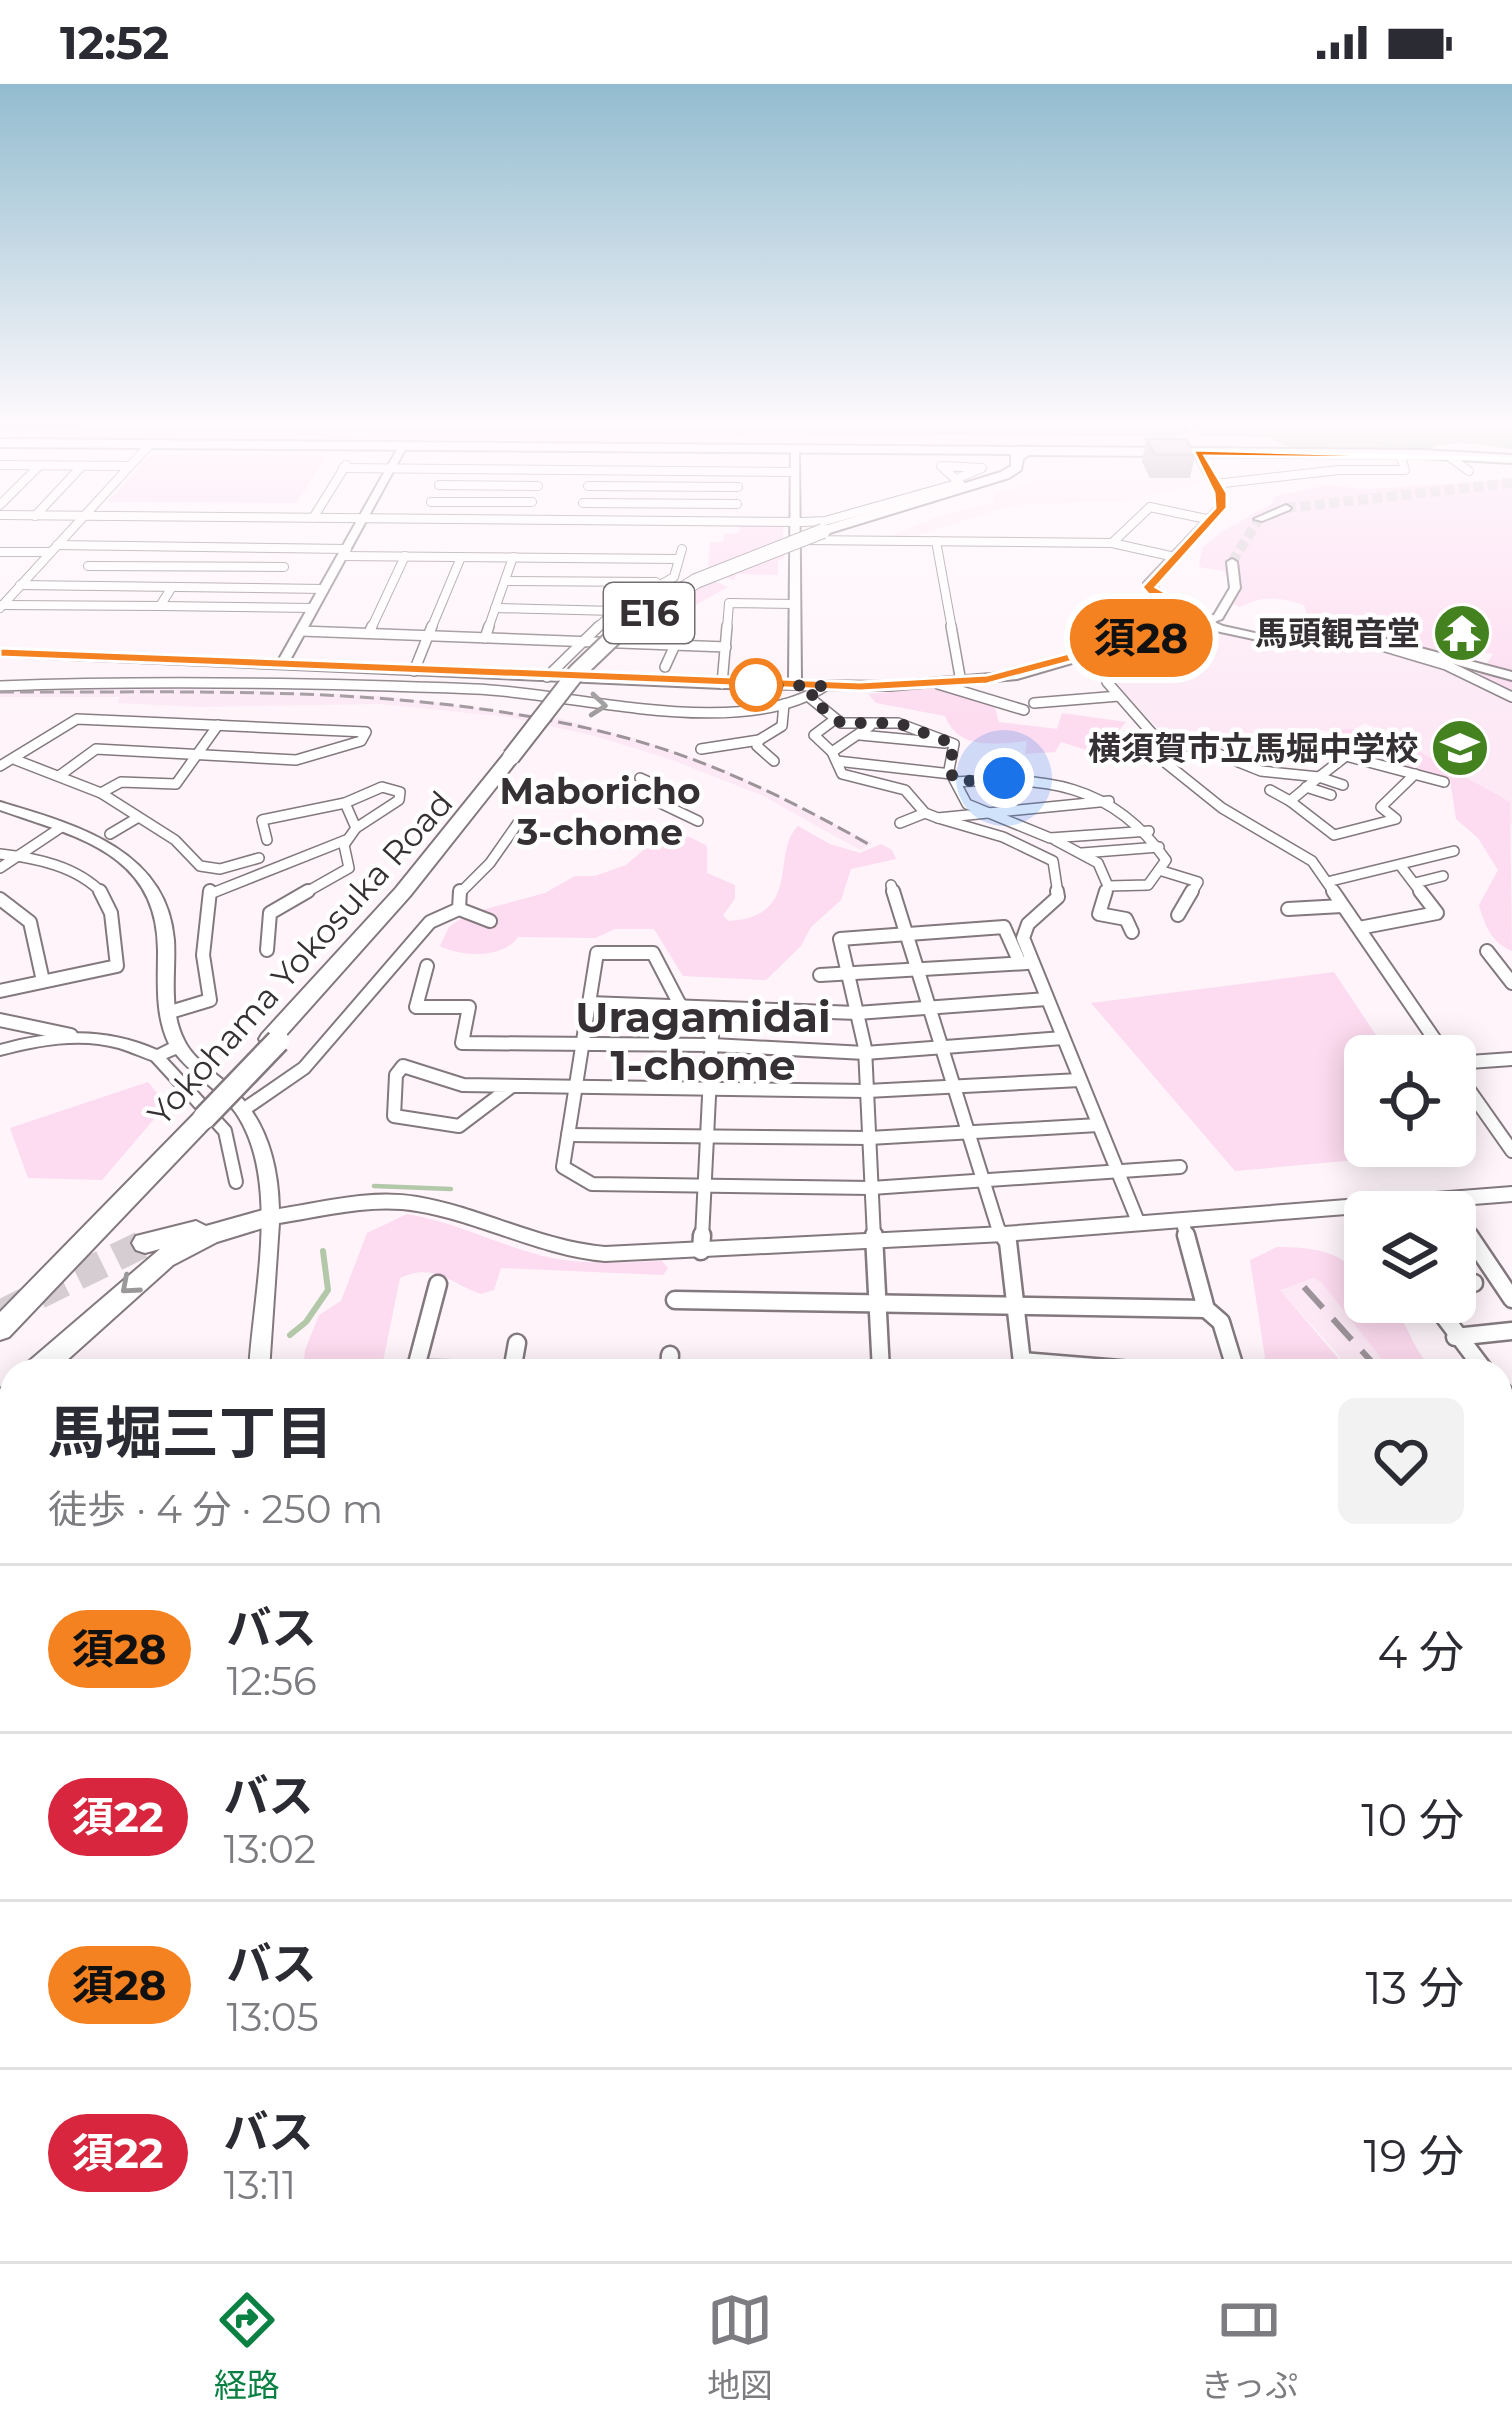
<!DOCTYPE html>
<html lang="ja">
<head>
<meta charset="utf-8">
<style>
  :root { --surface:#fff; --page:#f2f2f3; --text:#2b2b33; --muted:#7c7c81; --line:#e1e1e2; --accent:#0b8043 }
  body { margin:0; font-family:Montserrat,"Noto Sans JP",sans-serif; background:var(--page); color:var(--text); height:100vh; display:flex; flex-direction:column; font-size:45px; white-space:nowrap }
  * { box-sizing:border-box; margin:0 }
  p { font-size:39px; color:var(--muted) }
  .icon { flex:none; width:66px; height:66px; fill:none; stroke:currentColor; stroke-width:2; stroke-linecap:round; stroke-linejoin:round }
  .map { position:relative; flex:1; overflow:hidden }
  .sheet { position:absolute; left:0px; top:1275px; width:1512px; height:903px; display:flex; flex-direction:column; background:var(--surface); border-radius:36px 36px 0 0; box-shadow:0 6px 30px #0003 }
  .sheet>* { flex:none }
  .badge { padding:0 24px; border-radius:39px; font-size:42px; line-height:78px }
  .controls { position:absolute; left:1344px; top:951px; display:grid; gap:24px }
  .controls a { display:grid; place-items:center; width:132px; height:132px; border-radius:18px; background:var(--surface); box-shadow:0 6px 30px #0003; font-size:60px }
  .you { position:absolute; width:60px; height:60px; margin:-30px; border:9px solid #fff; border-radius:50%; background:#1a73e8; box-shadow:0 0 0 18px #1a73e833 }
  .map>.badge { position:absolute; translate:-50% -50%; box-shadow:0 0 0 6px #fff }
  .round { display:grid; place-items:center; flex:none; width:126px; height:126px; border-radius:18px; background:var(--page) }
  .headline { display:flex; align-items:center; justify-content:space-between; height:204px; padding:0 48px }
  h1 { font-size:57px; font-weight:700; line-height:90px }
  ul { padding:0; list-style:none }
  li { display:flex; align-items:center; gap:36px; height:168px; padding:0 48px; border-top:3px solid var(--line) }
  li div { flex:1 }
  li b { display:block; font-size:45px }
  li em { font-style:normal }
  li .badge { min-width:132px; font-weight:700; text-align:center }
  .status { display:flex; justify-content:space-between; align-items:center; height:84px; padding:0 60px; background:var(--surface); direction:ltr }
  .status svg { height:33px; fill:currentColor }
  .dock { display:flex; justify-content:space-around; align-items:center; height:168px; border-top:3px solid var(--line); background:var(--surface); font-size:33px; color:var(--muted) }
  .dock a { display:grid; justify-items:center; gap:6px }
  .dock .active { color:var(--accent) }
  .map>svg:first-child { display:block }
</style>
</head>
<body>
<div class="status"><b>12:52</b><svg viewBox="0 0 49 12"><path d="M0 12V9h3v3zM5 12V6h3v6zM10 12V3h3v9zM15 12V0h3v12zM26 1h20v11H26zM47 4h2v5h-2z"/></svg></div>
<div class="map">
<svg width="1512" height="2177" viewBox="0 0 1512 2177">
  <rect width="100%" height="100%" fill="#fef4fa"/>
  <g fill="#fce9f5">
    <polygon points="1040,375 1194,377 1205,399 1123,417 1013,421 903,456 882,455 944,430 993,419 995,410 1035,398 1025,392 1032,389"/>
    <polygon points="1196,546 1312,566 1364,560 1439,580 1512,615 1512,742 1487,712 1413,671 1403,656 1365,639 1346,651 1321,646 1284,663 1222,667 1166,652 1113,599 1104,571"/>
    <polygon points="93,601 384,612 561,635 644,657 728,687 873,759 860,766 761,711 672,676 595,652 508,633 379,620 198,623 118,619 120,613 0,613 0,606 86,607"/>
    <polygon points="1313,1194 1321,1198 1391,1287 1353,1287 1279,1205"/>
  </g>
  <g fill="#fddbf0">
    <polygon points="391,346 1267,356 1276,366 0,356 0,348 363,350"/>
    <polygon points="151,370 327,371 297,419 107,418"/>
    <path d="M1512,395v223l-39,-18 20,-30 -40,-7 -40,5 -102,-25 -7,-22c-25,-8 -41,-10 -64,2l-14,-6 7,-14 -9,-16 -25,-4 3,-19 19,-16 51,-28 3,-8 52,-11 40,4z"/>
    <polygon points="740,440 783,440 784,474 778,477 778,491 736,490 734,496 707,486 714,482 708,483 710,458 723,458 724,450 739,449"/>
    <polygon points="698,490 728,503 656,543 654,552 645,557 599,554"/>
    <path d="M933,604l38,6 24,14 4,14 58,7 5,-16 64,9 -27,32 -38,-12 -6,10 -30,2 2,-13c-31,3 -68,10 -82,-25l-69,-13 -8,-9z"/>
    <path d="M1346,645l34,1 130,72 2,149c-20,-8 -27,-25 -33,-46l19,-35 -20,-32 -22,-19 -6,-40 -71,-21 -10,-12 -37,-13z"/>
    <path d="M798,742l32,18 30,9 21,-9 11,6 4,9 -45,10 -10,31 -30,27 -10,19 -35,34 -83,-4 -29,-47h-39l-20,9 -77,-1c-15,22 -56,20 -78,9l9,-19 18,-13 78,-21 30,-17h20l31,-11 36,-31 28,3 17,9v27l28,12v14l-12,16 5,6c76,-4 42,-68 70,-95z"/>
    <polygon points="1334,888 1390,972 1365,972 1365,1062 1451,1062 1455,1067 1235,1087 1091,919"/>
    <polygon points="148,998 166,1021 102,1096 28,1094 10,1044"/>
    <path d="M407,1130c47,8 80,26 125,39 42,13 87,10 130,8l6,7 -5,7 -162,-7 -7,22 -13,4c-31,-11 -47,-32 -81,-16l-19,93h-78l2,-21 14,-35 22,-14 26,-68z"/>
    <path d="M1277,1163c36,0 64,4 88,32v23h23c23,22 23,50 48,69h-45l-70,-89 -8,-4 -33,12 69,81h-82l-17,-111z"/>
    <polygon points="0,1653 12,1653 12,1810 0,1801"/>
    <polygon points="802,2166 1050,2166 1062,2177 814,2177"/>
  </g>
  <path fill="#b2c8a9" d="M0,340h1512v25c-33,-3 -58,-13 -85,2l-132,-1 -28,-13 -66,-1 -8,-11h-6l3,8 -13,3 -1177,-5z"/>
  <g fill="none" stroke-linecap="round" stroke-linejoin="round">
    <polyline stroke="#b2c8a9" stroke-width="4.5" points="374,1102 451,1105"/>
    <polyline stroke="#b2c8a9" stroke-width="6" points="290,1251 306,1238 328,1206 323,1167"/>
    <g stroke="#b2c8a9" stroke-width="8">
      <polyline points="0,1646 12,1643"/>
      <polyline points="218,2166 220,2177"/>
    </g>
    <g stroke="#d6cdd2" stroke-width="10" stroke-dasharray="10 4.5" stroke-linecap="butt">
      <polyline points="1286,424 1512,399"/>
      <polyline points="1232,478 1259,435"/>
    </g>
    <polyline stroke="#d6cdd2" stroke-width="28" stroke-dasharray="28 15" stroke-linecap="butt" points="0,1230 145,1159"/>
    <g stroke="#82787e" stroke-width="10">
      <g id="street-far4">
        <polyline points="1451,374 1469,387"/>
        <polyline points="0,381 130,382"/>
        <polyline points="343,384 795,388"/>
        <polyline points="1215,400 1339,386 1405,386 1401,374"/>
        <polyline points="439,401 538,402"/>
        <polyline points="588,402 738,403"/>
        <polyline points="431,418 532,418"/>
        <polyline points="583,419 737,420"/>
        <polyline points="0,421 39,382"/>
        <polyline points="0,431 803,438 825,437 960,399 941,382 982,384 958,394"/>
        <polyline points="35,432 82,382"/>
        <polyline points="313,434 346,381"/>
        <polyline points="800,456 1112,459 1175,473"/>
        <polyline points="936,457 952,545"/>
        <polyline points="1112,459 1150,423 1211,436"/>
        <polyline points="57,461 347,465"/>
        <polyline points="0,468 51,468"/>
        <polyline points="343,472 676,475"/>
        <polyline points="88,482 284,483"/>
        <polyline points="505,497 656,498"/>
        <polyline points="20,501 324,505"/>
        <polyline points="2,521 160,522 172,503"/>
        <polyline points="160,522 313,524"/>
        <polyline points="0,524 150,360"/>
        <polyline points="495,524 615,527"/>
        <polyline points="371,545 405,472"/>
        <polyline points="431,545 461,473"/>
        <polyline points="488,545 513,473"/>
        <polyline points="596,545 615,527 674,493 682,465"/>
        <polyline points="727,545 729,519 795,520"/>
      </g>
    </g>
    <g stroke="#82787e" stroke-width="12">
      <g id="street-far3">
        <polyline points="951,542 961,598"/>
        <polyline points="301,547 726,563"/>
        <polyline points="369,549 372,542"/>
        <polyline points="485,554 489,542"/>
        <polyline points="1362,556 1446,581 1512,613"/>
        <polyline points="1092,569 1104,584 1107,598 1157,655 1141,659 1222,724 1312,777 1335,810"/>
        <polyline points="665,583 675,561"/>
        <polyline points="414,587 432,542"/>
        <polyline points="547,593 599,542"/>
        <polyline points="722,600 727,542"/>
        <polyline points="938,600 1024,626"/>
        <path d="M0,602c158,-6 317,-3 475,3 95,3 266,54 350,-3"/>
        <polyline points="809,613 841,639 898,639 954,660 949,686 967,720 1050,754 1149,747"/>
        <polyline points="1034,619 1119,612"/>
        <polyline points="870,642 832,668 842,690 905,706 925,729 938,734 1109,717"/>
        <polyline points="860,651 945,659"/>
        <polyline points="1157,655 1211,667 1261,687 1319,693 1346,672 1444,698"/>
        <polyline points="759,656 757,662 774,677"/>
        <polyline points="701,665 759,656 782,642 784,620"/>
        <polyline points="832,668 814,651 834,636"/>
        <polyline points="16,676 101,709 175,756 200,782 220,785 259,774"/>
        <polyline points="837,677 951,690"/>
        <polyline points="0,682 77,635 366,648 361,657 296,676 96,665 59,692"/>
        <polyline points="640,694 669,707 654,716 698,737"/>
        <path d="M956,698c88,-6 156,1 210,78l-18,25 -40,1"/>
        <polyline points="1343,701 1319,693 1290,717 1334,751 1396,735 1381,723 1415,690"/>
        <polyline points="1306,703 1331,711"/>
        <polyline points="1270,706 1290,717"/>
        <polyline points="101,709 121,698 176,700 218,641"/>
        <polyline points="345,719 382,703 400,708 399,716 356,744"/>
        <polyline points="938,734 1003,753 1053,777 1058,810"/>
        <polyline points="900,739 925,729"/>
        <polyline points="110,750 137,734"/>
        <polyline points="267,756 262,736 345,719 356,744 344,761 349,784 303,810"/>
        <polyline points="1055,756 1098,779 1108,802 1105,810"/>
        <polyline points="1082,769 1159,763"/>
        <path d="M0,770c36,4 77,12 103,40"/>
        <polyline points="1400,781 1422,810"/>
        <polyline points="0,784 60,744"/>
        <polyline points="1159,786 1198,798 1191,810"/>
        <polyline points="1327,798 1454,767"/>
        <polyline points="1415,799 1443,792"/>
        <polyline points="891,801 894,810"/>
        <polyline points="210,810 346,756"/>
        <polyline points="459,810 490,779 518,739"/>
      </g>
    </g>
    <g stroke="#82787e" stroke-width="16">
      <g id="street-far2">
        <polyline points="893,807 998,1144 1005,1154"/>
        <polyline points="1057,807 1058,813 1028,840 1023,854 1139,1140"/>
        <polyline points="1106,807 1099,830 1126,835 1132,848"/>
        <polyline points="1333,807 1446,972"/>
        <polyline points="0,815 30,838 43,897"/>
        <polyline points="459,825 460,807"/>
        <polyline points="1288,825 1342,822"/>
        <polyline points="1178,831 1192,807"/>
        <polyline points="1359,844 1437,829 1420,807"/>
        <polyline points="267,866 270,829 308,807"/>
        <polyline points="1487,867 1512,899"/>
        <polyline points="427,882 416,923 469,923 462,959 712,961 865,969 1063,954"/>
        <polyline points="820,891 1027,879"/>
        <polyline points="0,907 117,882 111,829 100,807"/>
        <polyline points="1047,915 857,929 589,919 563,1083 592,1100 871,1104 1180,1083"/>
        <polyline points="589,919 597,869 653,869 679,919 712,952 702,1154"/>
        <polyline points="167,929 210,916 203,871 210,807"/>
        <polyline points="0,936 71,951"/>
        <polyline points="157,973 225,1047 236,1098"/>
        <polyline points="1455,979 1512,975"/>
        <polyline points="1455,986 1512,1067"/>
        <polyline points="512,1002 459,1042 394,1032 396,991 403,982 463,1001 867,1007 1080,996"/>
        <polyline points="243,1026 304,984 430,838 459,825 490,837"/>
        <polyline points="568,1051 869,1054 1098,1041"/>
        <polyline points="1455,1130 1471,1154"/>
        <polyline points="1182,1136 1187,1154"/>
        <polyline points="874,1154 865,964 840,855 1004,843 1020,879"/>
      </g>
    </g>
    <g stroke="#82787e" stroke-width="21">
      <g id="street-far1">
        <polyline points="874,1151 881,1287"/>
        <polyline points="1003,1151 1008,1158 1023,1287"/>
        <polyline points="1186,1151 1206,1225 1221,1238 1236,1287"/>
        <polyline points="1469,1151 1512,1215"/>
        <polyline points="701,1167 702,1151"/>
        <polyline points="1455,1200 1474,1199"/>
        <polyline points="675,1216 1206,1225"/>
        <polyline points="1433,1218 1485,1287"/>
        <polyline points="1455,1253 1512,1247"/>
        <polyline points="1022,1277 1144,1287"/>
        <polyline points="415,1285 574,1287"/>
        <polyline points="415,1287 438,1200"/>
        <polyline points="512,1287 517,1259"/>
        <polyline points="669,1287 670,1271"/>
        <polyline points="1500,1304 1512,1318"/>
        <polyline points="0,1510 12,1506"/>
        <polyline points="1500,1541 1512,1555"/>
      </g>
    </g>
    <g stroke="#82787e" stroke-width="26">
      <g id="street">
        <polyline points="1500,1806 1512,1809"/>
        <polyline points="0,2076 12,2073"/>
        <polyline points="106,2177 108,2166"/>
      </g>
    </g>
    <g stroke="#82787e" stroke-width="4">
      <g id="secondary">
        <polygon points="403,359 407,362 289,578 789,597 791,365 795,362 799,365 801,597 890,598 1016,588 1195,536 1154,515 1144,499 1216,423 1215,409 1193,368 1197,365 1201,368 1225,409 1226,424 1155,499 1162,511 1205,533 1214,531 1230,504 1227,478 1232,475 1237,478 1240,504 1222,535 1214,538 1223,542 1291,557 1386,555 1512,588 1512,596 1386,561 1291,563 1216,547 1203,541 1017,595 890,606 722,604 0,572 0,566 278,577 399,362"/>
        <polygon points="1286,421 1291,424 1289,426 1262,437 1254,435"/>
        <path d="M0,718c74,22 167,47 174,138 2,32 -6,69 10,100 9,19 29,31 45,45 36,32 49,77 50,124 45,-7 92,-20 138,-12 65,11 122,44 188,50l399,-20 508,-40v14l-508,40 -399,20c-66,-6 -123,-39 -188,-50 -46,-8 -93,5 -138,12l-10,148h-20c4,-77 33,-190 -13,-258 -16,-23 -43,-37 -60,-59l-19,8c-13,-4 -25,-10 -38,-14 -40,-11 -80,-3 -119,7v-10c54,-15 105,-18 157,5l12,-6c-14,-29 -11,-61 -11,-92 1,-99 -81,-115 -158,-142z"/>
        <polygon points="598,2166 634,2166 639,2177 603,2177"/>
      </g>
    </g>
    <g stroke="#82787e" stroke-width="4">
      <g id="highway">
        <polygon points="0,355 1421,366 1512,371 1512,379 1421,374 1029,371 1023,375 1021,386 1009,394 823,451 818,450 818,444 1001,388 1011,382 1011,370 0,363"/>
        <polygon points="505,669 520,673 410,812 278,960 262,960 259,955 262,950 396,804"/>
        <polygon points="204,1026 212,1028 216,1034 212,1040 9,1253 0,1256 0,1228 196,1028"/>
        <polygon points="270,1124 279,1127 282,1133 279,1139 217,1158 173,1181 55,1287 23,1287 27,1279 160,1165 145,1169 136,1166 132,1159 136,1152 196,1137 206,1142"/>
        <polygon points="12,1299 12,1329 0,1335 0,1305"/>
      </g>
    </g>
    <use href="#street-far4" stroke="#fff" stroke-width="8"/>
    <use href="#street-far3" stroke="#fff" stroke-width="9"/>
    <use href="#street-far2" stroke="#fff" stroke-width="12"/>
    <use href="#street-far1" stroke="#fff" stroke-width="16"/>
    <use href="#street" stroke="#fff" stroke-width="21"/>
    <use href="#secondary" fill="#fff" fill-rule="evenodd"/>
    <use href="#highway" fill="#fff" fill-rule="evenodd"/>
    <path stroke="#9c9499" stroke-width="3" stroke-dasharray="14 6" stroke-linecap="butt" d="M0,608c207,1 417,-9 619,44 89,23 172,64 251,109"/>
    <g stroke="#9c9499" stroke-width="6" stroke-dasharray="28 15" stroke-linecap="butt">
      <polyline points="1304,1203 1380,1287"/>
      <polyline points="1500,1437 1512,1451"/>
    </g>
    <g stroke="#82787e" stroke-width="16" stroke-linecap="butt">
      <polyline id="highway-bridge-far2" points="621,545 696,497 823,447"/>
    </g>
    <g stroke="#82787e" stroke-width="20" stroke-linecap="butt">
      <polyline id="highway-bridge-far1" points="511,673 577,588 625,542"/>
    </g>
    <g stroke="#82787e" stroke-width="27" stroke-linecap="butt">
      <polyline id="highway-bridge" points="204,1034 278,957"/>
    </g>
    <use href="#highway-bridge-far2" stroke="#fff" stroke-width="14"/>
    <use href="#highway-bridge-far1" stroke="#fff" stroke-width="16"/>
    <use href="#highway-bridge" stroke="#fff" stroke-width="22"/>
  </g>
  <polygon fill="#a99fa5" points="1146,355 1195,371 1190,394 1150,394 1142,378"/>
  <polygon fill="#c4b9c0" stroke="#898286" stroke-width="3" points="1146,355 1186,355 1195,371 1155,371"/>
  <defs><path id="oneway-chevron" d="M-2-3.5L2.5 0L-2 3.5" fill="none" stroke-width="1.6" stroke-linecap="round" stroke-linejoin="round" transform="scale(3)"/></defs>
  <g stroke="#9a9899">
    <use href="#oneway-chevron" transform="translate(598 621) rotate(5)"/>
    <use href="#oneway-chevron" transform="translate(129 1202) rotate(139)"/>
  </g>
  <linearGradient id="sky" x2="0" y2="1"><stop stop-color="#92bccf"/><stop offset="0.53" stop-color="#fffafd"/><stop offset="1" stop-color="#fffafd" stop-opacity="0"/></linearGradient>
  <rect width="1512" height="644" fill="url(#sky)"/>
  <polygon fill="#f58220" stroke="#fff" stroke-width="3" points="1193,366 1512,375 1205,372 1227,409 1227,424 1156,503 1210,534 1210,540 987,600 860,607 0,573 0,564 860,598 987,591 1192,536 1153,516 1142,503 1215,424 1214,409"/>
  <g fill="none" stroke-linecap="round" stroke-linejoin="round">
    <polyline stroke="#353033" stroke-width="12" stroke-dasharray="0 21.6" points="756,601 826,602 809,613 841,639 898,639 954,660 949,686 956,698 1004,694"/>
  </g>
  <defs>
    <g id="temple-disc" transform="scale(3)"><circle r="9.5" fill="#448220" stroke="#fff"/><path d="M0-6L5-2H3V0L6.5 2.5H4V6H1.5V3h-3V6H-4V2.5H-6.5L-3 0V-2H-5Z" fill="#fff"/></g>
    <g id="school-disc" transform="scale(3)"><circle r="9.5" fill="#448220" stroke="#fff"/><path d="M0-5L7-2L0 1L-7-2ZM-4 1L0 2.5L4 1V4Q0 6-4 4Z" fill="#fff"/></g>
  </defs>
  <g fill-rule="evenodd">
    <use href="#temple-disc" x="1462" y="549"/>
    <use href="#school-disc" x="1460" y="664"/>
  </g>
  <circle fill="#fff" stroke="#f58220" stroke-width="6" cx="756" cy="601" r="24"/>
  <g text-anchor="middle" stroke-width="9" stroke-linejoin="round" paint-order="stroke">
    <g font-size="33" font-weight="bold" fill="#353033" stroke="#fff" text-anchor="end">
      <text x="1420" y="561">馬頭観音堂</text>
      <text x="1418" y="676">横須賀市立馬堀中学校</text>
    </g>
    <g font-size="33" fill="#353033" stroke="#fff">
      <text transform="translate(300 874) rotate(-48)" y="12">Yokohama Yokosuka Road</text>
    </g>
    <rect fill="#fff" stroke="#726e70" stroke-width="3" x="604" y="499" width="90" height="60" rx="9"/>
    <g font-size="36" font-weight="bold" fill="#353033">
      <text x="649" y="542">E16</text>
    </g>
    <g font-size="36" font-weight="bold" fill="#353033" stroke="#fff">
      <text x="600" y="720">Maboricho<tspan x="600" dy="41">3-chome</tspan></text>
    </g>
    <g font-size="42" font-weight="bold" fill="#353033" stroke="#fff">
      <text x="703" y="948">Uragamidai<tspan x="703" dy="48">1-chome</tspan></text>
    </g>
  </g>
</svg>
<div class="controls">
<a><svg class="icon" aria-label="locate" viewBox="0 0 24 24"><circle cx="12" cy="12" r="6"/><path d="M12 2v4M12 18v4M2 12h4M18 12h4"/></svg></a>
<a><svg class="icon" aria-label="layers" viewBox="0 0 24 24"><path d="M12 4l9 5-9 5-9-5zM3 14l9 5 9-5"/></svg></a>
</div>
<div class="you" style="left:1004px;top:694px"></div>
<b class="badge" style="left:1141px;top:554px;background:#f58220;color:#111">須28</b>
<section class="sheet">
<div class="headline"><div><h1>馬堀三丁目</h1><p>徒歩 · 4 分 · 250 m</p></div><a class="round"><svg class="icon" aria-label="heart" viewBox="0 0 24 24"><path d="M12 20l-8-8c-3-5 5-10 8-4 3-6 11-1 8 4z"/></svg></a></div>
<ul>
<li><span class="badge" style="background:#f58220;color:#111">須28</span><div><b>バス</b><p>12:56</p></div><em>4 分</em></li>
<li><span class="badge" style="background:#d7263d;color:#fff">須22</span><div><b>バス</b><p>13:02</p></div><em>10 分</em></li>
<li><span class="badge" style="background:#f58220;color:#111">須28</span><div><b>バス</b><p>13:05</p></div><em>13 分</em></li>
<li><span class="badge" style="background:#d7263d;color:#fff">須22</span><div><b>バス</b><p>13:11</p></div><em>19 分</em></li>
</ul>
</section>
</div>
<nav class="dock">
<a class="active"><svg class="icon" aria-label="directions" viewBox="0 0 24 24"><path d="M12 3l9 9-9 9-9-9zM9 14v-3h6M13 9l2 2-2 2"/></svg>経路</a>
<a><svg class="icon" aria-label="map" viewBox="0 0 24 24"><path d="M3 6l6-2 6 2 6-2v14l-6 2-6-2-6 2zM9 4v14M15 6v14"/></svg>地図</a>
<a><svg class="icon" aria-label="tickets" viewBox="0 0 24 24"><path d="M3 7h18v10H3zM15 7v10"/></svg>きっぷ</a>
</nav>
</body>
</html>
